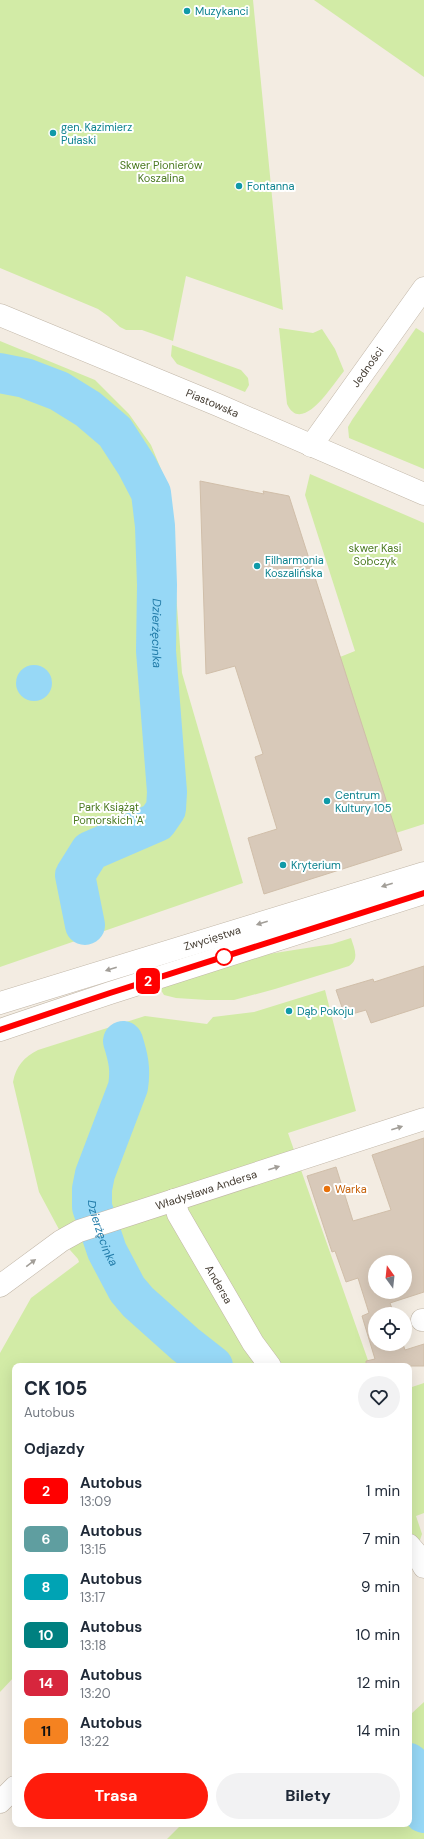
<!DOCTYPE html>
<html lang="pl">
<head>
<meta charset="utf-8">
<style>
  :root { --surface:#fff; --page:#f2f2f3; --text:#1f2937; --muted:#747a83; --accent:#ff1c0c }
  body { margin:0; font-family:"DM Sans",sans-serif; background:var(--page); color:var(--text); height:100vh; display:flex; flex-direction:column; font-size:15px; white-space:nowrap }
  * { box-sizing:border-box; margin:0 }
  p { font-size:13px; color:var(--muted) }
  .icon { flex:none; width:22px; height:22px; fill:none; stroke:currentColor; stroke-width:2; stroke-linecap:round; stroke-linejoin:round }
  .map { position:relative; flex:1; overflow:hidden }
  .details { position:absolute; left:12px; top:1363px; width:400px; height:464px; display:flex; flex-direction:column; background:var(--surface); border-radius:8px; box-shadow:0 4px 16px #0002 }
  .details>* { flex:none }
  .badge { padding:0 8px; border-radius:6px; font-size:14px; line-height:26px }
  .needle { width:26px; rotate:345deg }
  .buttons { position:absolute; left:368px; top:1255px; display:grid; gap:8px }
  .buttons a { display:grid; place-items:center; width:44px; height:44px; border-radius:50%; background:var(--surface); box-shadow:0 4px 16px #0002; font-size:20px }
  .map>.badge { position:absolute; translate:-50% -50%; box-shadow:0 0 0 2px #fff }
  h2 { padding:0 12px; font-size:15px; line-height:36px }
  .round { display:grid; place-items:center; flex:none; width:42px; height:42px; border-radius:21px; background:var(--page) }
  .head { display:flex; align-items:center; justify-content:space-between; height:68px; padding:0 12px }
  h1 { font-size:19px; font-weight:800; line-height:30px }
  .cta { display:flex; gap:8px; margin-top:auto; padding:8px 12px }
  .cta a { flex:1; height:46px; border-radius:24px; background:var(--accent); color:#fff; font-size:16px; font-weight:800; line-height:46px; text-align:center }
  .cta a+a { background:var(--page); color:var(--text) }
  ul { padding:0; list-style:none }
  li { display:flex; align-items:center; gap:12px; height:48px; padding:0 12px }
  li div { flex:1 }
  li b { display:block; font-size:15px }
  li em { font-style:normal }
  li .badge { min-width:44px; font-weight:700; text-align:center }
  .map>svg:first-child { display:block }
</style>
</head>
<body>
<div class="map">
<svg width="424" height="1839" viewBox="0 0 424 1839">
  <rect width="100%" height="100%" fill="#f3ece2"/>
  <g fill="#d2eba6">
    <polygon points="0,0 253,0 283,310 186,276 173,341 142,330 126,330 120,327 108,316 98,309 0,268"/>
    <polygon points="314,0 424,0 424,77"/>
    <path d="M279,328l34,5 9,-4 13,20 9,22c-11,13 -42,65 -57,33z"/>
    <polygon points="416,328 424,333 424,469 349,438 348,427 352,420"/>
    <polygon points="0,341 95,380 129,414 151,445 168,486 182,673 243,883 0,967"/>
    <polygon points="172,345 241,370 248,378 249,385 245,392 177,364 171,356"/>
    <polygon points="310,474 424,523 424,824 396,833 340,657 355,651 305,495"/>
    <path d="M351,938c3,10 9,21 -2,28l-74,23 -41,11h-27l-31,-2 -12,-3 -5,-8 97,-31 76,-12z"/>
    <path d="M325,990l31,121 -68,22 82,233h-355v310l-15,16v-339l31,-55 48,-36 -1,-3 -8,-9 -31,-58 -26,-110c3,-16 11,-25 25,-32l107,-34 62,8 6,-7 41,-5z"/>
    <polygon points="424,1383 424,1513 416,1516 422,1534 409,1572 409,1388"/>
    <polygon points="424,1702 424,1839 167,1839 182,1824 409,1824 409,1707 411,1714"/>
  </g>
  <circle fill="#97d8f6" cx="34" cy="683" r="18"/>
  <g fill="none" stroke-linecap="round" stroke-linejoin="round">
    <g stroke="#97d8f6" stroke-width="40">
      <path id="s1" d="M0,373l25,5 34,13 29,18 27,23 22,34 14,27 4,33 2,59 -1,66 11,141 -1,17 -9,13 -67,29 -15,24 10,50"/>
      <path id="s2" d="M123,1041c5,16 8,28 5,46l-33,87 -3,15v18l15,44 20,38 11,13 47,42 28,22"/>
      <polyline points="409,1763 424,1813"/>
    </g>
  </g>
  <g fill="#d8c9b9" stroke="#d0bea9" fill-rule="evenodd">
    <polygon points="200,481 264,494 263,491 289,496 402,850 264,894 248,838 277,829 255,757 263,754 235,666 206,674"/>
    <polygon points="424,966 424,1006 371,1023 366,1010 345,1016 336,990 373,979 374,982"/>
    <path d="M424,1138v154l-34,11 4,11h-19v30h28l2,6 19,-6v22h-58v-5l9,-2 -13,-43 7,-3 -11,-35 -12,4 -11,-31 -3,1 -25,-76 29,-9 17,54 38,-11 -19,-55zM375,1262h30v30h-30z"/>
  </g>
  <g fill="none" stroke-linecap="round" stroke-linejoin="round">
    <g stroke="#c1b6a7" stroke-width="23">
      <g id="minor">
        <path id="s3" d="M0,315l218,90 206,89"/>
        <path id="s4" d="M311,446l113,-158"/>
        <path id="s5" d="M0,1003l424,-130"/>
        <polyline points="0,1030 110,993 424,893"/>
        <path id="s6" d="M174,1200l4,14 75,129 17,23"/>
        <path id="s7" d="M0,1286l61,-45 18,-10 345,-112"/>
        <polyline points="422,1320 424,1320"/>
        <polyline points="409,1545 416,1553 424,1567"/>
        <polyline points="0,1802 15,1787"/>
      </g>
    </g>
    <use href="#minor" stroke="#fff" stroke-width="22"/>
  </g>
  <defs><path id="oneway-solid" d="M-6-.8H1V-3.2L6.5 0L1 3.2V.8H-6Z"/></defs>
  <g fill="#a29e98">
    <use href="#oneway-solid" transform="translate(387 885) rotate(163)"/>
    <use href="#oneway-solid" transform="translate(262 923) rotate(163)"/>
    <use href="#oneway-solid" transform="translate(111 969) rotate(163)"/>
    <use href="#oneway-solid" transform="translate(397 1128) rotate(-18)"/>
    <use href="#oneway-solid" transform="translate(274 1168) rotate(-18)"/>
    <use href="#oneway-solid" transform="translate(31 1263) rotate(-37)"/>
  </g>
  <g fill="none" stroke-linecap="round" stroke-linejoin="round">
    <g stroke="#fff" stroke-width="9">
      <polyline id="line" points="0,1030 110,993 424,893"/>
    </g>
    <use href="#line" stroke="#f00" stroke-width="6"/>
  </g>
  <g fill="#0f9aa8" stroke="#fff" stroke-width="1.5">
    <circle cx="187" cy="11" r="4"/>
    <circle cx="53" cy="133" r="4"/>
    <circle cx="239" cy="186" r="4"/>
    <circle cx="257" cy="566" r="4"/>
    <circle cx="327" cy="801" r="4"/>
    <circle cx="283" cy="865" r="4"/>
    <circle cx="289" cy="1011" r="4"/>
  </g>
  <circle fill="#fff" stroke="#f00" stroke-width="2" cx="224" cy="957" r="8"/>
  <circle fill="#e8710a" stroke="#fff" stroke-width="1.5" cx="327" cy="1189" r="4"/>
  <g text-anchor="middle" stroke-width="4" stroke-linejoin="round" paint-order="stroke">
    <g font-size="11" fill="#0d838f" stroke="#fff" text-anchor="start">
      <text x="195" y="15">Muzykanci</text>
      <text x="61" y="131">gen. Kazimierz<tspan x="61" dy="13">Pułaski</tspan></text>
      <text x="247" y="190">Fontanna</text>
      <text x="265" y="564">Filharmonia<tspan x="265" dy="13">Koszalińska</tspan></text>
      <text x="335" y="799">Centrum<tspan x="335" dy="13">Kultury 105</tspan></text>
      <text x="291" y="869">Kryterium</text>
      <text x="297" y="1015">Dąb Pokoju</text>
    </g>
    <g font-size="11" fill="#4b7a21" stroke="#fff">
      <text x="161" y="169">Skwer Pionierów<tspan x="161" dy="13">Koszalina</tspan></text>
      <text x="375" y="552">skwer Kasi<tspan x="375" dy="13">Sobczyk</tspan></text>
      <text x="109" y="811">Park Książąt<tspan x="109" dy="13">Pomorskich 'A'</tspan></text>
    </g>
    <g font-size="11" fill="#443c32" stroke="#fff">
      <text dy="4" stroke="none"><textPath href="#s4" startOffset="97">Jedności</textPath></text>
      <text dy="4" stroke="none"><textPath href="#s3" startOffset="230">Piastowska</textPath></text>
      <text dy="4" stroke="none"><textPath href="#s5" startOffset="222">Zwycięstwa</textPath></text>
      <text dy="4" stroke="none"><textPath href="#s7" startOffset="230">Władysława Andersa</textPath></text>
      <text dy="4" stroke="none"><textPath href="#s6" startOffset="96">Andersa</textPath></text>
    </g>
    <g font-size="11" fill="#c56008" stroke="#fff" text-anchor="start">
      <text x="335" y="1193">Warka</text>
    </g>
    <g font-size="12" font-style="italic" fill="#217ba8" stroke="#fff">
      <text dy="4" stroke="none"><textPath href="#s1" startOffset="343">Dzierżęcinka</textPath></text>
      <text dy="4" stroke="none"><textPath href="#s2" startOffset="201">Dzierżęcinka</textPath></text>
    </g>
  </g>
</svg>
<div class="buttons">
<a><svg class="needle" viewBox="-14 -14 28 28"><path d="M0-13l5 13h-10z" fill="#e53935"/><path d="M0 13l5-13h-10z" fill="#747a83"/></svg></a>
<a><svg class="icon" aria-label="locate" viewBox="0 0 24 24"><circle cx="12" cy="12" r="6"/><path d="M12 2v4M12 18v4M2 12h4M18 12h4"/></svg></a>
</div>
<b class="badge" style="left:148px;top:981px;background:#f00;color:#fff">2</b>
<section class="details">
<div class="head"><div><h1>CK 105</h1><p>Autobus</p></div><a class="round"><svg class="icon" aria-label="heart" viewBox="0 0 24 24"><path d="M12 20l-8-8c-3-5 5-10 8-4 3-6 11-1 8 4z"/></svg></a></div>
<h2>Odjazdy</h2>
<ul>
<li><span class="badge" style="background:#f00;color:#fff">2</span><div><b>Autobus</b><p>13:09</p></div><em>1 min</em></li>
<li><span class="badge" style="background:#5f9ea0;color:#fff">6</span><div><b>Autobus</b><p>13:15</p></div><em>7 min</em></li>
<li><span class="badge" style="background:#00a3b4;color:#fff">8</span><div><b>Autobus</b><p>13:17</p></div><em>9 min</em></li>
<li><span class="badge" style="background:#008080;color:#fff">10</span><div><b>Autobus</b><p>13:18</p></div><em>10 min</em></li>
<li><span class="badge" style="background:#d7263d;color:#fff">14</span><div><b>Autobus</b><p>13:20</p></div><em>12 min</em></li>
<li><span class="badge" style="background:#f58220;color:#111">11</span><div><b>Autobus</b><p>13:22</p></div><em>14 min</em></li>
</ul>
<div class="cta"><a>Trasa</a><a>Bilety</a></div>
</section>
</div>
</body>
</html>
